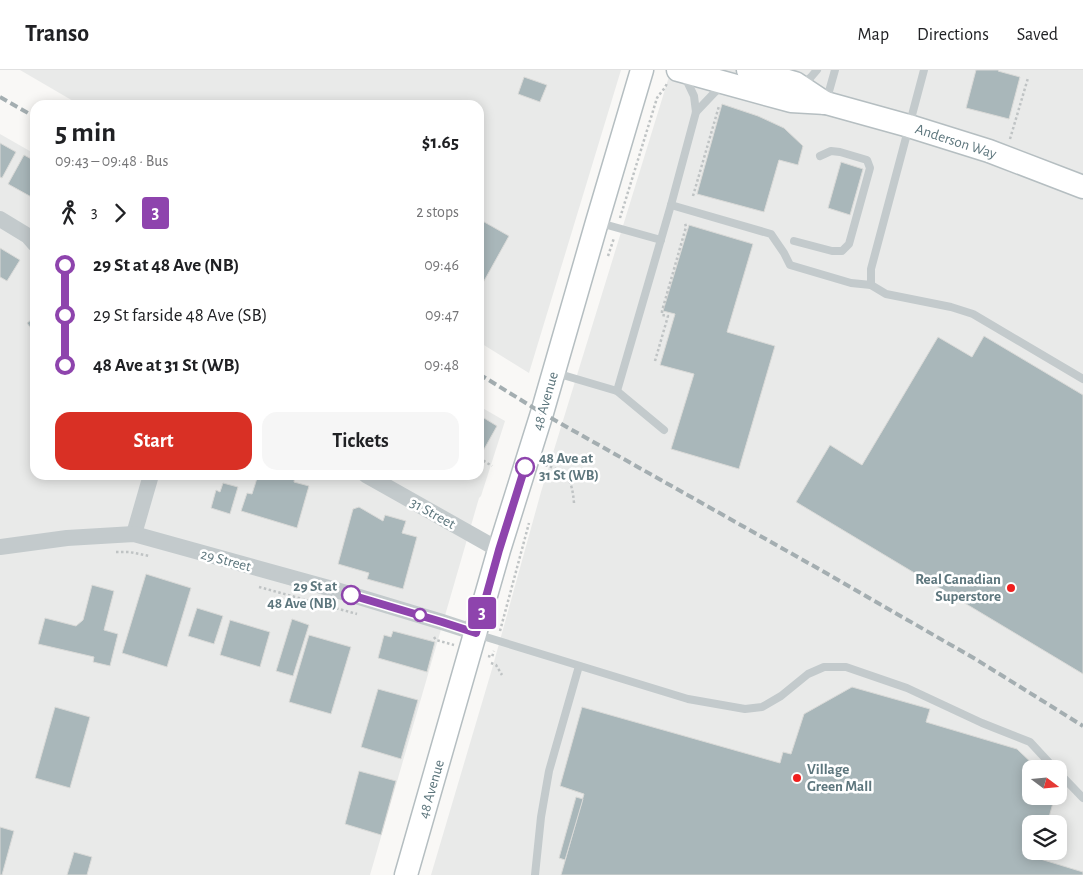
<!DOCTYPE html>
<html lang="en">
<head>
<meta charset="utf-8">
<style>
  :root { --surface:#fff; --page:#f6f6f6; --text:#202124; --muted:#757577; --line:#e0e0e0; --accent:#d93025 }
  body { margin:0; font-family:"Alegreya Sans",sans-serif; background:var(--page); color:var(--text); height:100vh; display:flex; flex-direction:column; font-size:19px; white-space:nowrap }
  * { box-sizing:border-box; margin:0 }
  p { font-size:16px; color:var(--muted) }
  .icon { flex:none; width:28px; height:28px; fill:none; stroke:currentColor; stroke-width:2; stroke-linecap:round; stroke-linejoin:round }
  .map { position:relative; flex:1; overflow:hidden }
  .panel { position:absolute; left:30px; top:30px; width:454px; height:380px; display:flex; flex-direction:column; background:var(--surface); border-radius:15px; box-shadow:0 2px 12px #0003 }
  .panel>* { flex:none }
  .badge { padding:0 10px; border-radius:4px; font-size:18px; line-height:32px }
  .needle { width:32px; rotate:106deg }
  .tools { position:absolute; left:1022px; top:690px; display:grid; gap:10px }
  .tools a { display:grid; place-items:center; width:45px; height:45px; border-radius:10px; background:var(--surface); box-shadow:0 2px 12px #0003; font-size:25px }
  .map>.badge { position:absolute; translate:-50% -50%; box-shadow:0 0 0 2px #fff }
  .legs { display:flex; align-items:center; gap:8px; height:55px; padding:0 25px; font-size:16px }
  .legs p { margin-inline-start:auto }
  .summary { display:flex; align-items:center; justify-content:space-between; height:85px; padding:0 25px }
  h1 { font-size:28px; font-weight:700; line-height:38px }
  .button { display:flex; gap:10px; margin-top:auto; padding:10px 25px }
  .button a { flex:1; height:58px; border-radius:15px; background:var(--accent); color:#fff; font-size:20px; font-weight:700; line-height:58px; text-align:center }
  .button a+a { background:var(--page); color:var(--text) }
  ul { padding:0 25px; list-style:none }
  li { display:flex; align-items:center; gap:18px; height:50px; font-size:19px }
  li i { display:grid; place-items:center; width:8px; height:100%; margin:0 6px; background:currentColor }
  li i::after { content:''; width:12px; height:12px; margin:-6px; border:4px solid; border-radius:50%; background:var(--surface) }
  li p { margin-inline-start:auto }
  li:first-child i { background:linear-gradient(#0000 50%,currentColor 0) }
  li:last-child i { background:linear-gradient(currentColor 50%,#0000 0) }
  header { display:flex; align-items:center; gap:30px; box-sizing:border-box; height:70px; padding:0 25px; background:var(--surface); border-bottom:1px solid var(--line) }
  header strong { font-size:24px }
  nav { display:flex; gap:28px; margin-inline-start:auto; font-size:18px }
  .map>svg:first-child { display:block }
</style>
</head>
<body>
<header>
<strong>Transo</strong>
<nav><a>Map</a><a>Directions</a><a>Saved</a></nav>
</header>
<div class="map">
<svg width="1083" height="805" viewBox="0 0 1083 805">
  <rect width="100%" height="100%" fill="#f9f8f6"/>
  <g fill="#e9eae9" fill-rule="evenodd">
    <polygon points="20,0 621,0 529,303 479,272 479,35 80,35"/>
    <path d="M671,0h412v805h-652l61,-206 49,-177zM1031,699h28v27h-28zM1031,754h28v27h-28z"/>
    <polygon points="0,64 35,84 35,405 479,405 479,336 505,351 481,426 479,428 370,805 0,805"/>
  </g>
  <g fill="#a9b7ba" stroke="#dadad8">
    <polygon points="976,0 999,0 998,1 1020,7 1009,49 966,38"/>
    <polygon points="524,7 547,15 540,32 518,24"/>
    <polygon points="722,34 758,46 784,58 803,76 798,95 779,90 764,142 697,124"/>
    <polygon points="0,73 16,82 2,108 0,107"/>
    <polygon points="24,85 35,91 35,129 8,114"/>
    <polygon points="841,92 863,99 850,145 828,138"/>
    <polygon points="479,149 509,166 479,220"/>
    <polygon points="689,155 753,174 727,262 775,276 739,399 671,379 694,304 660,295 675,244 663,241"/>
    <polygon points="0,178 20,190 7,211 0,207"/>
    <polygon points="35,247 35,264 27,253"/>
    <polygon points="984,266 1083,325 1083,604 796,432 830,375 862,395 938,267 972,287"/>
    <polygon points="479,345 497,356 483,381 479,382"/>
    <polygon points="258,405 291,405 295,406 294,412 309,416 297,458 241,441 247,423 252,424"/>
    <polygon points="223,413 238,417 230,444 211,438 216,420 220,422"/>
    <polygon points="359,437 383,451 385,445 406,451 402,463 417,467 403,519 367,509 369,503 338,494 353,439"/>
    <polygon points="146,504 191,518 167,597 122,583"/>
    <polygon points="92,515 114,521 104,560 118,564 110,596 93,592 94,587 38,574 45,548 76,556 83,550"/>
    <polygon points="197,538 223,546 214,574 188,566"/>
    <polygon points="292,549 309,555 293,606 276,601"/>
    <polygon points="230,550 270,562 260,597 220,585"/>
    <polygon points="393,561 435,572 427,602 378,588 384,565 391,567"/>
    <polygon points="309,565 351,577 331,644 289,632"/>
    <polygon points="852,617 930,639 926,652 1017,679 1038,699 1031,699 1031,726 1055,726 1047,754 1031,754 1031,781 1039,781 1037,788 1083,802 1083,805 561,805 584,724 560,716 582,637 780,693 783,682 791,684 804,644"/>
    <polygon points="378,619 418,630 401,689 361,677"/>
    <polygon points="55,637 90,647 70,718 35,708"/>
    <polygon points="359,701 396,711 381,765 345,754"/>
    <polygon points="576,727 583,729 565,790 559,788"/>
    <polygon points="0,757 14,761 2,805 0,805"/>
    <polygon points="74,782 92,787 87,805 67,805"/>
  </g>
  <g fill="none" stroke-linecap="round" stroke-linejoin="round">
    <g stroke="#b5bec1" stroke-width="25">
      <g id="secondary">
        <polyline points="678,0 791,31 826,33 909,56 989,81 1083,117"/>
        <polyline points="748,0 795,13 825,33"/>
        <polyline points="406,805 499,480 542,343 597,152 642,0"/>
      </g>
    </g>
    <g stroke="#bfc3c4" stroke-width="2.5" stroke-dasharray="2.5 2.5" stroke-linecap="butt">
      <polyline points="1010,69 1028,8"/>
      <polyline points="693,126 719,36"/>
      <path d="M620,148l37,-120c3,-5 8,-9 10,-15"/>
      <polyline points="608,186 614,168"/>
      <polyline points="655,291 668,246 662,245 662,241 686,157 685,153"/>
      <polyline points="479,388 492,396"/>
      <path d="M545,395c23,7 27,15 29,38"/>
      <polyline points="116,482 129,482 150,486"/>
      <polyline points="259,517 357,544"/>
      <polyline points="500,561 529,453"/>
      <polyline points="434,567 436,570 454,575"/>
      <polyline points="488,586 492,587 494,581"/>
      <polyline points="491,593 496,595 502,605"/>
    </g>
    <g stroke="#c3cacc" stroke-width="8">
      <polyline points="924,0 871,199 871,215 886,224 951,237 973,244 1083,309"/>
      <polyline points="802,15 811,7 817,0"/>
      <polyline points="826,32 835,0"/>
      <polyline points="696,42 715,22 723,16"/>
      <polyline points="671,135 771,164 784,183 790,195 851,213 871,215"/>
      <polyline points="600,153 661,170"/>
      <polyline points="794,171 832,181 842,181 849,174 870,98 867,90 840,82 831,81 820,86"/>
      <polyline points="556,303 617,321 664,360"/>
      <polyline points="617,321 671,135 696,42 694,26 685,7"/>
      <polyline points="476,564 688,629 745,639 762,637 781,626 808,604 824,597 846,597 907,618 982,653 1030,672 1055,699"/>
      <polyline points="1059,703 1083,728"/>
      <polyline points="535,805 541,747 549,701 579,596"/>
    </g>
    <g stroke="#c3cacc" stroke-width="16">
      <polyline points="0,149 28,166 35,174"/>
      <polyline points="366,405 499,480"/>
      <polyline points="134,464 151,405"/>
      <polyline points="0,477 67,468 134,464 336,520 442,552 476,563"/>
    </g>
    <use href="#secondary" stroke="#fff" stroke-width="22"/>
    <g stroke="#a4aeb1" stroke-width="4" stroke-dasharray="8 4" stroke-linecap="butt">
      <polyline points="0,27 35,47"/>
      <polyline points="479,304 542,343 826,503 977,590 1083,656"/>
    </g>
  </g>
  <g fill="none" stroke-linecap="round" stroke-linejoin="round">
    <g stroke="#fff" stroke-width="11">
      <polyline id="line-1" points="351,525 442,552 476,563 499,480 525,397"/>
    </g>
    <use href="#line-1" stroke="#8e44ad" stroke-width="8"/>
  </g>
  <g fill="#fff" stroke="#8e44ad" stroke-width="2.5">
    <circle cx="525" cy="397" r="9"/>
    <circle cx="351" cy="525" r="9"/>
    <circle cx="420" cy="545" r="6"/>
  </g>
  <g fill="#f01f1e" stroke="#fff" stroke-width="2">
    <circle cx="1011" cy="518" r="5"/>
    <circle cx="797" cy="708" r="5"/>
  </g>
  <g text-anchor="middle" stroke-width="5" stroke-linejoin="round" paint-order="stroke">
    <g font-size="15" fill="#5d767d" stroke="#fff">
      <text transform="translate(956 71) rotate(18)" y="5">Anderson Way</text>
      <text transform="translate(545 331) rotate(-74)" y="5">48 Avenue</text>
      <text transform="translate(433 443) rotate(29)" y="5">31 Street</text>
      <text transform="translate(226 490) rotate(15)" y="5">29 Street</text>
      <text transform="translate(431 719) rotate(-74)" y="5">48 Avenue</text>
    </g>
    <g font-size="15" font-weight="bold" fill="#5d767d" stroke="#fff" text-anchor="start">
      <text x="539" y="393">48 Ave at<tspan x="539" dy="17">31 St (WB)</tspan></text>
      <text x="337" y="521" text-anchor="end">29 St at<tspan x="337" dy="17">48 Ave (NB)</tspan></text>
    </g>
    <g font-size="15" font-weight="bold" fill="#5d767d" stroke="#fff" text-anchor="end">
      <text x="1001" y="514">Real Canadian<tspan x="1001" dy="17">Superstore</tspan></text>
      <text x="807" y="704" text-anchor="start">Village<tspan x="807" dy="17">Green Mall</tspan></text>
    </g>
  </g>
</svg>
<div class="tools">
<a><svg class="needle" viewBox="-14 -14 28 28"><path d="M0-13l5 13h-10z" fill="#e53935"/><path d="M0 13l5-13h-10z" fill="#757577"/></svg></a>
<a><svg class="icon" aria-label="layers" viewBox="0 0 24 24"><path d="M12 4l9 5-9 5-9-5zM3 14l9 5 9-5"/></svg></a>
</div>
<b class="badge" style="left:482px;top:543px;background:#8e44ad;color:#fff">3</b>
<section class="panel">
<div class="summary"><div><h1>5 min</h1><p>09:43 – 09:48 · Bus</p></div><b>$1.65</b></div>
<div class="legs"><svg class="icon" aria-label="walk" viewBox="0 0 24 24"><circle cx="13" cy="4" r="2"/><path d="M13 8l-2 6 4 7M11 14l-3 7M7 12l3-4h3l4 4"/></svg>3<svg class="icon" aria-label="forward" viewBox="0 0 24 24"><path d="M9 5l7 7-7 7"/></svg><b class="badge" style="background:#8e44ad;color:#fff">3</b><p>2 stops</p></div>
<ul>
<li><i style="color:#8e44ad"></i><b>29 St at 48 Ave (NB)</b><p>09:46</p></li>
<li><i style="color:#8e44ad"></i><span>29 St farside 48 Ave (SB)</span><p>09:47</p></li>
<li><i style="color:#8e44ad"></i><b>48 Ave at 31 St (WB)</b><p>09:48</p></li>
</ul>
<div class="button"><a>Start</a><a>Tickets</a></div>
</section>
</div>
</body>
</html>
